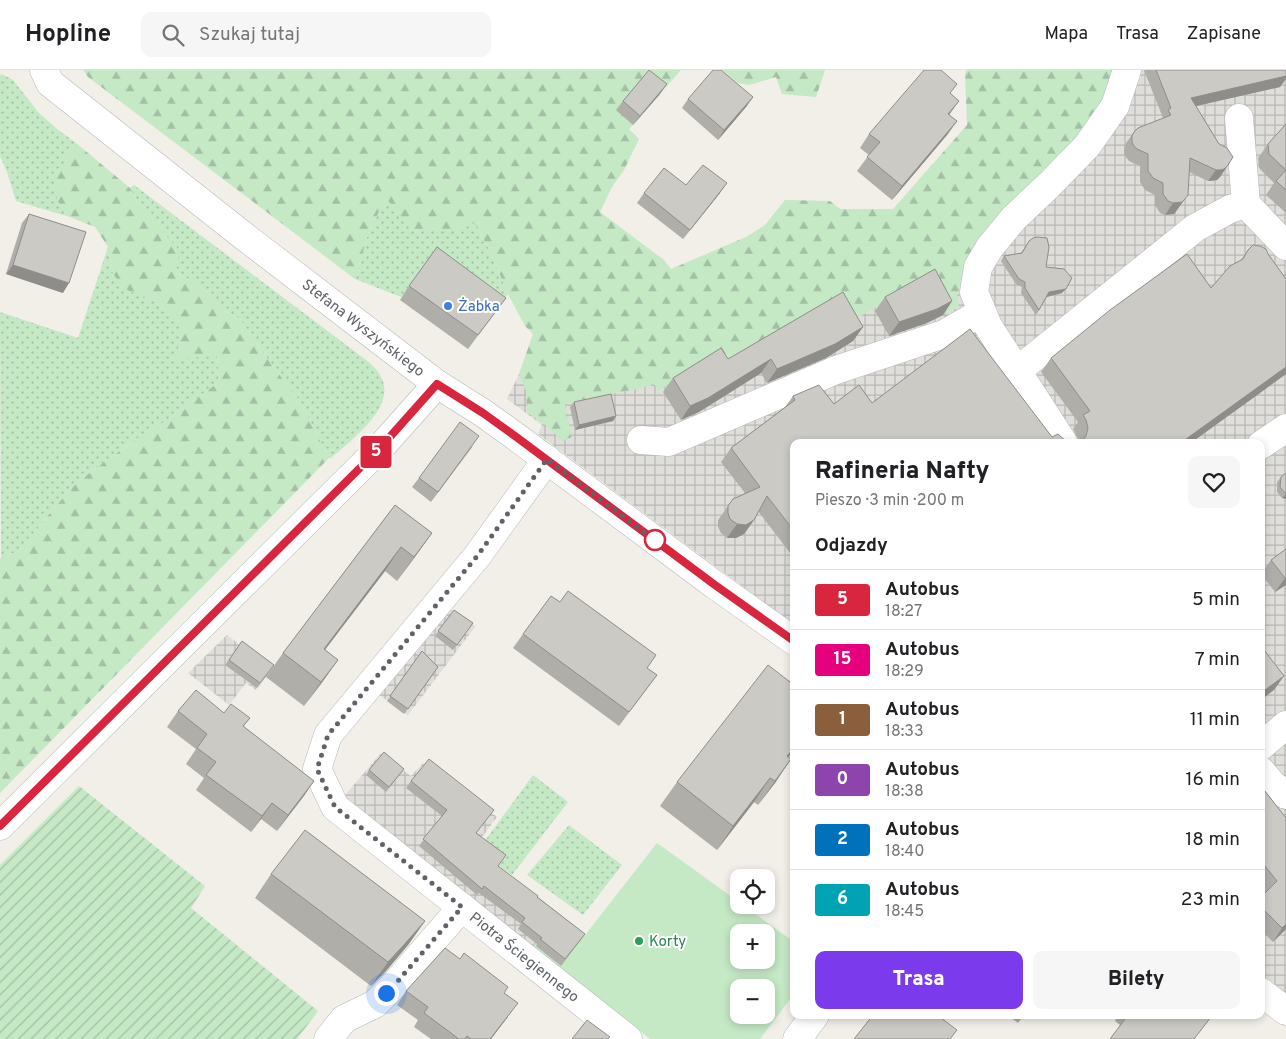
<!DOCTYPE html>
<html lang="pl">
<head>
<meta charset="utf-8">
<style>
  :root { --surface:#fff; --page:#f6f6f6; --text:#202124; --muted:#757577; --line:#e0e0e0; --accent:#7c3aed }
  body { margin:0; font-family:Overpass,sans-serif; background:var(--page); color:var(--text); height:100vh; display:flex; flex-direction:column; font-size:19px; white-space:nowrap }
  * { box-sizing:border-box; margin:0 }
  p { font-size:16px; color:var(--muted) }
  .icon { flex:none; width:28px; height:28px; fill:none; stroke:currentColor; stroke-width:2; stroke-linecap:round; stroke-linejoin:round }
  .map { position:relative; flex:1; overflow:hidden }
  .drawer { position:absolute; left:790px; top:369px; width:475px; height:580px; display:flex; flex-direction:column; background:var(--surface); border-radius:10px; box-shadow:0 2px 8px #0003 }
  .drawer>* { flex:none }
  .badge { padding:0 10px; border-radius:4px; font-size:18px; line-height:32px }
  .tools { position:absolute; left:730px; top:799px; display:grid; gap:10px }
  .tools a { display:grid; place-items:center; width:45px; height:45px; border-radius:10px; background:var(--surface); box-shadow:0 2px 8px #0003; font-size:25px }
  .you { position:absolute; width:25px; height:25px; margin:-12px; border:4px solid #fff; border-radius:50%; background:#1a73e8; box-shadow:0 0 0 8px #1a73e833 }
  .map>.badge { position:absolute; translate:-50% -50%; box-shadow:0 0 0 2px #fff }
  h2 { padding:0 25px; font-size:19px; line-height:45px }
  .round { display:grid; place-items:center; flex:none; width:52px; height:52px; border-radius:10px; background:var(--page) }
  .head { display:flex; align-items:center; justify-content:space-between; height:85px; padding:0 25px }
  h1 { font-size:24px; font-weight:800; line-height:38px }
  .primary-button { display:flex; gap:10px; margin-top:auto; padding:10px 25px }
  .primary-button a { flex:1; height:58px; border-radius:10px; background:var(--accent); color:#fff; font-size:20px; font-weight:800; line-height:58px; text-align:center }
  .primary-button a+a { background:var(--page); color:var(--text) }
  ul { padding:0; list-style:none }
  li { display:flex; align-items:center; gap:15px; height:60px; padding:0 25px; border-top:1px solid var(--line) }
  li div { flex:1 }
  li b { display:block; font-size:19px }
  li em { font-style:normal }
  li .badge { min-width:55px; font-weight:700; text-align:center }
  header { display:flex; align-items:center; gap:30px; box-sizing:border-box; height:70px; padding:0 25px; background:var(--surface); border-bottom:1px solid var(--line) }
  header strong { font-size:24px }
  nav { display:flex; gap:28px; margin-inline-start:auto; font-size:18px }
  .search { width:350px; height:45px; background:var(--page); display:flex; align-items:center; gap:12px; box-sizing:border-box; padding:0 18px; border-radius:10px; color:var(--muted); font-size:19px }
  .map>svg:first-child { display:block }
</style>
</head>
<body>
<header>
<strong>Hopline</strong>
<div class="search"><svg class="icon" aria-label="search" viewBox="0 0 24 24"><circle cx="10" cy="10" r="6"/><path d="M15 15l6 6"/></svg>Szukaj tutaj</div>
<nav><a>Mapa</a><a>Trasa</a><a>Zapisane</a></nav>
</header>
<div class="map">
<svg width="1286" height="969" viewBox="0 0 1286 969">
  <defs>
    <pattern id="industrial-grid" width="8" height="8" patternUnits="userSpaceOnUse" patternTransform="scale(1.25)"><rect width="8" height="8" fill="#e0deda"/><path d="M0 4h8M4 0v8" fill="none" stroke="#b9b8b5"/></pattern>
    <pattern id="grass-dots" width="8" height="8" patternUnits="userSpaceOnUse" patternTransform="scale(1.25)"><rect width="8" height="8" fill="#c5e8c5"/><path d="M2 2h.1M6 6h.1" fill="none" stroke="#a3c0a4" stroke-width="1.8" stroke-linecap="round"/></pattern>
    <pattern id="forest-firs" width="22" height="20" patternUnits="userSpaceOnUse" patternTransform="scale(1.25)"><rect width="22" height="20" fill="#c5e8c5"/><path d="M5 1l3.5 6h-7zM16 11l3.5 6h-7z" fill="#a3c0a4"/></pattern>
    <pattern id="garden-furrows" width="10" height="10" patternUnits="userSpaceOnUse" patternTransform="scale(1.25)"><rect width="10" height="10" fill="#c5e8c5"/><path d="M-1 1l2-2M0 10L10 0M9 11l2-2" fill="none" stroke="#a3c0a4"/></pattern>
  </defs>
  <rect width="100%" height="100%" fill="#f1efe8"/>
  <g fill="url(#industrial-grid)">
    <polygon points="1050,0 1286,0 1286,923 1261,905 1261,372 794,372 794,555 538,364 542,355 507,329 519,304 673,269 897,168"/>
    <polygon points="440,531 475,557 408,645 368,617"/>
    <polygon points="227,565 272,599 256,620 246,613 229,635 188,603"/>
    <polygon points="381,683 411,706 423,693 497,747 477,774 501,792 498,797 557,848 525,887 335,737"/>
  </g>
  <g fill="url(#grass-dots)">
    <polygon points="2,4 13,10 39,43 57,59 76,73 68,79 66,93 58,99 58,132 70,147 16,131 7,102 0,86 0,5"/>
    <path d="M134,115l236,178c3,4 8,7 10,12 19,31 -28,64 -49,83h-2l-30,-58 -28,-36 -31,-45 -15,-8 -28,-28 -21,-10 -46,-85z"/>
    <polygon points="386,128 454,160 474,152 490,181 508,224 496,242 401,227 355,209 369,161"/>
    <polygon points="108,177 113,204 143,228 153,229 217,286 219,312 164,352 136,369 76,413 44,450 19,481 1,488 0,242 78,268"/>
    <polygon points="533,705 568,732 512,805 499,796 502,791 481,776"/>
    <polygon points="569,755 622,795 583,845 527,805"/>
  </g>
  <g fill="url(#forest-firs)">
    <polygon points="83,0 681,0 629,59 639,69 624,100 612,117 600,142 664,190 671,199 746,167 765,155 785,130 830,131 840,139 893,139 967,55 965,4 966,0 1122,0 1109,38 966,198 957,226 959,237 945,244 927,210 871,240 847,254 720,299 712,287 658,321 655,315 565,334 572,367 562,371 545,355 527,342 526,321 519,304 533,264 525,256 508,224 490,181 474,152 454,160 410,159 386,128 369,161 355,209 88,7"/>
    <polygon points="722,0 825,0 816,27 782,24 776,7 749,15 738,13"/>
    <polygon points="76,73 130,118 139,134 179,180 176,203 197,213 225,241 240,249 271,294 299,330 329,388 0,723 0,488 19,481 44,450 76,413 136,369 164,352 219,312 217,286 176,289 182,256 153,229 143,228 124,218 113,204 108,177 95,157 70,147 58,132 53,106 58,99 66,93 68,79"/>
  </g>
  <polygon fill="url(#garden-furrows)" points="79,716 205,816 191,838 318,941 297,969 0,969 0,795"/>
  <path fill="#c5e8c5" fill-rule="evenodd" d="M657,773l82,59v3h4l51,37v52l-34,45h-110l-116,-92 23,-29 25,21zM739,862h27v28h-27zM739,918h27v27h-27z"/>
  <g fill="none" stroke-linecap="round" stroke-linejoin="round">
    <g stroke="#b5b8bc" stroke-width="29">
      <g id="minor">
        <path id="s1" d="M44,0l6,13 195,154 192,147 46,29 32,23 200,149 79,56"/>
        <polyline points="1239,48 1246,134 1286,176"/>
        <polyline points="1017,301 1195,158 1230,139 1246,134"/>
        <polyline points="641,370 669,372 836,300 944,264 982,242"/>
        <polyline points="1063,372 988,256 974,222 978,197 990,177 1014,148 1049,115 1087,76 1115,36 1127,0"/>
        <polyline points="1261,375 1286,358"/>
        <path id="s2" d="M547,389l-69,96 -150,180 -11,34 18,38 293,232"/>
        <polyline points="1261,676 1286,655"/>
        <polyline points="1261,701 1272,714 1286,725"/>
        <polyline points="0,756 380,378 437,314"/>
        <polyline points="1261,922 1286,941"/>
        <polyline points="328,969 344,949 375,934 397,912 462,837"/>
        <polyline points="797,969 815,945"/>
      </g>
    </g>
    <use href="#minor" stroke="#fff" stroke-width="28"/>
  </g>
  <g fill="#afaea9">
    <polygon points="1144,0 1286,0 1280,17 1196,36 1228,95 1220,107 1217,110 1212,111 1208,111 1189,102 1185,129 1177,140 1174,144 1165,145 1160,143 1155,135 1155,125 1145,120 1140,112 1140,96 1129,91 1126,87 1124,83 1124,78 1126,73 1134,62 1162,49 1163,48"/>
    <polygon points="951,23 949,45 957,51 947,65 892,130 857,101 869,85 860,78 869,64"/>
    <polygon points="660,24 633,55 616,40 623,31"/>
    <polygon points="753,27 746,37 718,70 682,38 688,29"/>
    <polygon points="1286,54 1286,143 1266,125 1274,113 1259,98 1258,88 1268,74"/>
    <polygon points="686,115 720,123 683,169 637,133 644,123"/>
    <polygon points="29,144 63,223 6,204 22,153"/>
    <polygon points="1029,171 1062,223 1047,227 1036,245 1021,223 1022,217 1016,214 1001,191 1004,186 1021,183"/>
    <polygon points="1248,180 1286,304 1192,372 1077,372 1079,372 1076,364 1073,359 1078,352 1041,302 1051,288 1211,218 1240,191"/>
    <polygon points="409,216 506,228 468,279 400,230"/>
    <polygon points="885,227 952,231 943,245 927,253 889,266 875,241"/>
    <polygon points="863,257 853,271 826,288 767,313 761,303 699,342 681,350 663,322 673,308 728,289"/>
    <polygon points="793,326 834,334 872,333 1052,367 1066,372 794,372 794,488 758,441 754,450 744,464 736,468 727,468 721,463 718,457 718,450 733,429 745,423 721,392 731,378 785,337"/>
    <polygon points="574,332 616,346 613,351 575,360 570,337"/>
    <polygon points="473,376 431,432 412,417 419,408"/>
    <polygon points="1286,403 1286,429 1282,428 1277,422 1277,412 1281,407"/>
    <polygon points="395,435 432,463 397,511 385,501 325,580 338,590 304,636 266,607 283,583"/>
    <polygon points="1286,479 1286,515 1275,522 1261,504 1271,490"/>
    <polygon points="454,540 473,553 453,580 435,566"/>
    <polygon points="523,564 647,598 657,605 619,656 513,578"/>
    <polygon points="242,571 274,595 257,618 225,595"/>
    <polygon points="422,581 438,597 404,644 387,631"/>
    <polygon points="794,615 794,680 788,687 791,689 775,713 758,735 754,732 717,780 660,736 677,712"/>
    <polygon points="178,641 224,643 250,648 243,657 314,711 277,761 261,749 251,762 196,720 204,708 186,694 196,679 167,657"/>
    <polygon points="404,699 386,722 366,705 369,700"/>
    <polygon points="411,711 477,764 498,796 585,864 561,896 536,876 537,874 518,859 521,854 479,823 477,825 419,776 442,746 406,718"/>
    <polygon points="1261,716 1286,748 1286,859 1273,872 1261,860 1261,827 1265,823 1261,818"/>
    <polygon points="271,804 425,851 408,875 386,901 371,916 255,828"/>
    <polygon points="406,921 504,923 508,947 491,969 431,969 414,957 418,950 397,935"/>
    <polygon points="1007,945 1024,945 1018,953"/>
    <polygon points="1119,945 1209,945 1201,961 1120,955 1115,951"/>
  </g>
  <g fill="#8f8d8a">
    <polygon points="1286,6 1286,9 1280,17 1183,39 1191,28"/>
    <polygon points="667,14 660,24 633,55 640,46"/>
    <polygon points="753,27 746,37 718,70 724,60"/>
    <polygon points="959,31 949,45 948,44"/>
    <polygon points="957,51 947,65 892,130 902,116"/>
    <polygon points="1228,95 1220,107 1217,110 1208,111 1216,100"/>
    <polygon points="727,113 720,123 683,169 690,160"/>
    <polygon points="1185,129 1177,140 1174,144 1165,145 1173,133"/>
    <polygon points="13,195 69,213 63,223 6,204"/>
    <polygon points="1066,219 1062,223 1046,227 1049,222"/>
    <polygon points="952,231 943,245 927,253 889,266 899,252"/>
    <polygon points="863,257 853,271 826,288 767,313 777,299"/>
    <polygon points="771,289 761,303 699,342 681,350 690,336"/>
    <polygon points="1286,297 1286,304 1192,372 1182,372"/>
    <polygon points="616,346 613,351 575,360 579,355"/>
    <polygon points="1286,424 1286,429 1282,428"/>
    <polygon points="754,450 744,464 736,468 727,468 737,454"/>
    <polygon points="432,463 415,487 397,511 414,487"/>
    <polygon points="401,477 385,501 307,603 324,579"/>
    <polygon points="1285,508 1286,508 1286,515 1275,522"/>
    <polygon points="338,590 321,614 304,636 321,612"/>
    <polygon points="1284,606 1274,620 1261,630 1261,623"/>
    <polygon points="794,678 794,680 771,710 787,686"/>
    <polygon points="791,689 775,713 758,735 775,711"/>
    <polygon points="770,708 754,732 717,780 733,756"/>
    <polygon points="314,711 304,726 277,761 288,745"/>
    <polygon points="272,733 261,749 251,762 262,746"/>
    <polygon points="425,851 408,875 386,901 371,916 388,892"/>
    <polygon points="1286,854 1286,859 1273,872 1282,858"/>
    <polygon points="518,933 491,969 490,969"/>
  </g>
  <g fill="#cccac5" stroke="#8f8d8a">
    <polygon points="649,0 667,14 640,46 623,31"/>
    <polygon points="713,0 721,0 753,27 724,60 688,29"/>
    <polygon points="924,0 941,0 957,14 950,23 959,31 948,44 957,51 902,116 867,87 880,72 869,64"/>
    <polygon points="1156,0 1286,0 1286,6 1191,28 1219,74 1227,78 1233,87 1228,95 1224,99 1220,100 1216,100 1190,88 1188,125 1185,129 1182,132 1173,133 1168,131 1163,124 1163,113 1153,108 1148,101 1148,84 1137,79 1134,76 1132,72 1132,66 1134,62 1138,58 1171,45 1168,40 1171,38"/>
    <polygon points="1286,54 1286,120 1276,111 1286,100 1269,84 1268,74"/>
    <polygon points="703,95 727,113 690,160 644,123 664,98 686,115"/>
    <polygon points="29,144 86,162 69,213 13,195"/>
    <polygon points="1037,167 1047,168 1049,177 1046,197 1064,199 1072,208 1066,219 1049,222 1039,240 1025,218 1025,212 1019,209 1004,186 1022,183 1029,171 1033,168"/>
    <polygon points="1253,175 1260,176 1266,179 1268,184 1286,209 1286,297 1182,372 1077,372 1081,372 1086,366 1088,358 1086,350 1083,345 1090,341 1051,288 1110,240 1187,184 1211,218 1230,196 1243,189 1248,180"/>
    <polygon points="437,177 506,228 478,265 409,216"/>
    <polygon points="935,199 952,231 937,239 899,252 885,227"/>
    <polygon points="843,222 863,257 835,274 777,299 771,289 708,328 690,336 673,308 721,278 728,289"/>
    <polygon points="970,259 1052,367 1058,364 1067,372 794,372 794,461 767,426 754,450 746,455 737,454 730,449 728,443 728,436 733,429 760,417 731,378 795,330 793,326 819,315 834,334 859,315 872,333"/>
    <polygon points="611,324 616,346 579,355 574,332"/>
    <polygon points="460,352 479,366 438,422 419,408"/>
    <polygon points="1286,403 1286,424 1280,417 1281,407"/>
    <polygon points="395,435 432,463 414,487 401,477 324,579 338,590 321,612 283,583"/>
    <polygon points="1286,479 1286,508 1285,508 1271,490"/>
    <polygon points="568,521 656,585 647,598 657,605 629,642 523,564 551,526 560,532"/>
    <polygon points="454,540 473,553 457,575 438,561"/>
    <polygon points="242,571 274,595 260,613 229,590"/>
    <polygon points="1261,576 1284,606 1261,623"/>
    <polygon points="422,581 438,597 408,639 390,626"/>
    <polygon points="768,595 794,615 794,678 787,686 791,689 775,711 770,708 733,756 677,712"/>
    <polygon points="196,620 224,643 231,634 250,648 243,656 314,711 288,745 272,733 262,746 206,705 216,692 197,678 207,664 178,641"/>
    <polygon points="384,682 404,699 389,717 369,700"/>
    <polygon points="429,689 494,740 476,763 506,785 498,796 538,826 537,827 585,864 565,889 540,869 542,868 522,852 525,848 484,816 482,819 423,769 447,740 411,711"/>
    <polygon points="1261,716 1286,748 1286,854 1282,858 1261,837 1261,827 1277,811 1261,791"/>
    <polygon points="305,760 425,851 402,877 388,892 271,804"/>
    <polygon points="445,878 460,889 464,883 508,917 504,923 518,933 490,969 471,969 467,966 465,969 459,969 424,943 428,937 406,921"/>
    <polygon points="873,945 937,945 957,960 950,969 854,969"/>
    <polygon points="1128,945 1209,945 1211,947 1194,969 1110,969"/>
    <polygon points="587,950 610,967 608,969 572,969"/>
  </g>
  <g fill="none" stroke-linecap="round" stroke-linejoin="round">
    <g stroke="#fff" stroke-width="11">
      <polyline id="line" points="0,756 380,378 437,314 483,343 515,366 715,515 794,571"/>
    </g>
    <use href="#line" stroke="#d7263d" stroke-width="8"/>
    <polyline stroke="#5f6368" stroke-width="5" stroke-dasharray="0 9" points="386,923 397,912 462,837 335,737 317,699 328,665 478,485 547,389 657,472 655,470"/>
  </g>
  <circle fill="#3f7fe0" stroke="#fff" stroke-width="2" cx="448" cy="236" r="5"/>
  <circle fill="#fff" stroke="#d7263d" stroke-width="2.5" cx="655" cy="470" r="10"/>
  <circle fill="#2e9e5b" stroke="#fff" stroke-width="2" cx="639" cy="871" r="5"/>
  <g text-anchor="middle" stroke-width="4" stroke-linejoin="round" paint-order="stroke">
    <g font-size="15" fill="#366cbe" stroke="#fff" text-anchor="start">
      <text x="458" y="241">Żabka</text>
    </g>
    <g font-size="15" fill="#5f6368" stroke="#fff">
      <text dy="5" stroke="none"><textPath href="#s1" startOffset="412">Stefana Wyszyńskiego</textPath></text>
      <text dy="5" stroke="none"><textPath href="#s2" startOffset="672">Piotra Ściegiennego</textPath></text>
    </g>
    <g font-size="15" fill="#27864d" stroke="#fff" text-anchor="start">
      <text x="649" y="876">Korty</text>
    </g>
  </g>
</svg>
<div class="tools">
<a><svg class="icon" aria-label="locate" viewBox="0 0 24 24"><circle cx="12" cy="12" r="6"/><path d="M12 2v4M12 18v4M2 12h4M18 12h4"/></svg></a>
<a>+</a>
<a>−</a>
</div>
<div class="you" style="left:386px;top:923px"></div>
<b class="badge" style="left:376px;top:382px;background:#d7263d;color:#fff">5</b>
<section class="drawer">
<div class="head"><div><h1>Rafineria Nafty</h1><p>Pieszo · 3 min · 200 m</p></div><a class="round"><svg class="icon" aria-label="heart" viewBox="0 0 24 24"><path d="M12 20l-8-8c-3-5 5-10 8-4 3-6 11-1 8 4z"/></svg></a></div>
<h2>Odjazdy</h2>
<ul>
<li><span class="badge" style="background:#d7263d;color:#fff">5</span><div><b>Autobus</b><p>18:27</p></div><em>5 min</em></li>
<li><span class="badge" style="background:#e6007e;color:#fff">15</span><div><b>Autobus</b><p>18:29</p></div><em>7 min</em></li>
<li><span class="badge" style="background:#8b5e3c;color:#fff">1</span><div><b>Autobus</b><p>18:33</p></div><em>11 min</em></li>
<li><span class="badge" style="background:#8e44ad;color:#fff">0</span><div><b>Autobus</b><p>18:38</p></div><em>16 min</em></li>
<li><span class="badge" style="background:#0072bc;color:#fff">2</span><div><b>Autobus</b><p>18:40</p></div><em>18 min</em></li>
<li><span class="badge" style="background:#00a3b4;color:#fff">6</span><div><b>Autobus</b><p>18:45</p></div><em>23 min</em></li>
</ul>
<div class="primary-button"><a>Trasa</a><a>Bilety</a></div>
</section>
</div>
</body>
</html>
